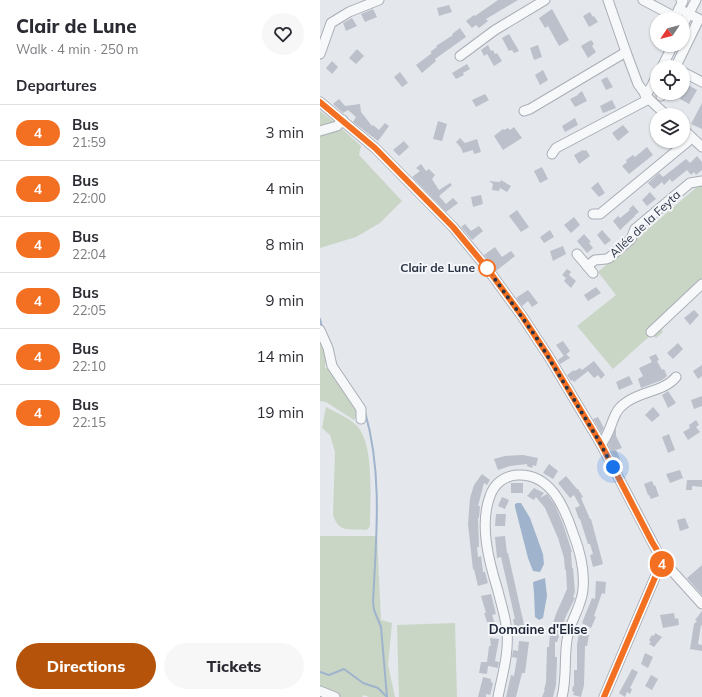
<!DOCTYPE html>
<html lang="en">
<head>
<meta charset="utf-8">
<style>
  :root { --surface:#fff; --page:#f7f7f7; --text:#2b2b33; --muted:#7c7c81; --line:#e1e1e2; --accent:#b45309 }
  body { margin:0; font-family:Mulish,sans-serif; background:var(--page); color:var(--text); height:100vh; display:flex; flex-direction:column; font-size:15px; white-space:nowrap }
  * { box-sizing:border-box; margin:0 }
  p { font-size:13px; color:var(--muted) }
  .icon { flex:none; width:22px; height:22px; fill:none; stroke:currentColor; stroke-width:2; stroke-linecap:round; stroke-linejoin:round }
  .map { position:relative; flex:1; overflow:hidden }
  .side { display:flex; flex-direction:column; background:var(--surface); width:320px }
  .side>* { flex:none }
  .badge { padding:0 8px; border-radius:13px; font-size:14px; line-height:26px }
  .needle { width:26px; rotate:235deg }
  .fabs { position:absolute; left:330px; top:12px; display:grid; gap:8px }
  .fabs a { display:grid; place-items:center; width:40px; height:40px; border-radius:50%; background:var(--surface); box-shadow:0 1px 3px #0004; font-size:20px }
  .you { position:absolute; width:20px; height:20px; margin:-10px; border:3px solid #fff; border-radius:50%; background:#1a73e8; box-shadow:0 0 0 6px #1a73e833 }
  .map>.badge { position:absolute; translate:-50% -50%; box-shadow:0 0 0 2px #fff }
  h2 { padding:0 16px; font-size:15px; line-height:36px }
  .round { display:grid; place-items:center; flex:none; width:42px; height:42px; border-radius:21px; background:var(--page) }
  .summary { display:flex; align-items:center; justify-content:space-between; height:68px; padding:0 16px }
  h1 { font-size:19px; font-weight:800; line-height:30px }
  .button { display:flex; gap:8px; margin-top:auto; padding:8px 16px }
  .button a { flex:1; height:46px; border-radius:24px; background:var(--accent); color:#fff; font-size:16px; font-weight:800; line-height:46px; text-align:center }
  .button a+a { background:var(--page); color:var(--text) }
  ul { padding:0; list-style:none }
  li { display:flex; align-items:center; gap:12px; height:56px; padding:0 16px; border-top:1px solid var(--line) }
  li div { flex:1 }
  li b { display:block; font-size:15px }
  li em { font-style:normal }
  li .badge { min-width:44px; font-weight:700; text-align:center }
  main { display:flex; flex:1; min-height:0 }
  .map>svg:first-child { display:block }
</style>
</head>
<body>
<main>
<section class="side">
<div class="summary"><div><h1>Clair de Lune</h1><p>Walk · 4 min · 250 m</p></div><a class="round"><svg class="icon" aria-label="heart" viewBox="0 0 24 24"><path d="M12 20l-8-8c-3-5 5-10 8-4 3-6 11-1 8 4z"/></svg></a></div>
<h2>Departures</h2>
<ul>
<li><span class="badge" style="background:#f37023;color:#fff">4</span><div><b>Bus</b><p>21:59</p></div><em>3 min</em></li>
<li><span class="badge" style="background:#f37023;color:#fff">4</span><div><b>Bus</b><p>22:00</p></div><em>4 min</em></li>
<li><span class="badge" style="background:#f37023;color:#fff">4</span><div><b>Bus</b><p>22:04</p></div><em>8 min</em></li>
<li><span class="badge" style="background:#f37023;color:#fff">4</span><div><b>Bus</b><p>22:05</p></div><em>9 min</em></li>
<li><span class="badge" style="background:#f37023;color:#fff">4</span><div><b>Bus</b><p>22:10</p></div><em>14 min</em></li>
<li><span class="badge" style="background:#f37023;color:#fff">4</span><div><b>Bus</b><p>22:15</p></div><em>19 min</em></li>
</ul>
<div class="button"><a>Directions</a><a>Tickets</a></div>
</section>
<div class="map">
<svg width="382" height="697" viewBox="0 0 382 697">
  <rect width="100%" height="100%" fill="#e4e7ec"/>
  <g fill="#c9d6c5">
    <polygon points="0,111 16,123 0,129"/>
    <polygon points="21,128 41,146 39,155 82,201 60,223 36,237 0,248 0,134"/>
    <polygon points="378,186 382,186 382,287 340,328 343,332 336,338 332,334 293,369 257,326 296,295 278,272"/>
    <polygon points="0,339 6,349 5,368 13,370 40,411 34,420 6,402 0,401 0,404"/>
    <path d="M6,407c9,5 21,10 29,17 20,17 15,75 15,101l-1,3 -3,2c-17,-1 -27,3 -33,-15l2,-63 -5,-17 -8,-7z"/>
    <polygon points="0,536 57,536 61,620 72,623 68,665 75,697 49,697 44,695 42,697 21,697 12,692 0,688"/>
    <polygon points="135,623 137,697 79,697 77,625"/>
  </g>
  <g fill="#9fb4cc">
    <polygon points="197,503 201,503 210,518 223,554 224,564 220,572 213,571 208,558 195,507 195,504"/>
    <polygon points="225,578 227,596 223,618 219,620 215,617 214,593 213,582"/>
  </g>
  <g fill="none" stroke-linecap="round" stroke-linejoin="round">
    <g stroke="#9fb4cc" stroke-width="2">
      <polyline points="0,319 2,327"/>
      <path d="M45,412c18,62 11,128 8,190l1,8 7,17 6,70"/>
      <polyline points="0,672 9,675 24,669 43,683 58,688 67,697"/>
    </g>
  </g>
  <g fill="#bbc0ca">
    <polygon points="178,0 198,0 166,19 168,21 159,28 156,25 152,28 146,21 154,15 155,16"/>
    <polygon points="129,5 132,12 119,16 117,8"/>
    <polygon points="53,9 57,17 45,22 41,14"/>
    <polygon points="232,9 249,40 239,46 228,26 225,28 219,18"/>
    <polygon points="270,12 273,17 274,16 278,22 269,27 263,16"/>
    <polygon points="32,18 37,26 26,31 23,23"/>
    <polygon points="140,28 146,37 115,59 116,61 102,73 96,65 112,53 110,52 117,47 116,46 133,35 132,34"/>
    <polygon points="189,34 199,51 194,53 192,50 189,51 182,38"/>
    <polygon points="271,40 274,44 272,46 276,52 268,58 261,46"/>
    <polygon points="168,45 171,51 173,50 175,54 177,53 182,61 174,66 167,54 164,56 161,50"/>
    <polygon points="218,45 222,57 214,60 210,48"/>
    <polygon points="37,49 44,56 36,64 29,58"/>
    <polygon points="12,61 18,67 12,74 6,68"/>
    <polygon points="147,64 150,69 143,73 144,75 136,79 132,73"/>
    <polygon points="223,70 228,80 220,85 215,75"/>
    <polygon points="80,72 88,83 82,87 74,77"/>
    <polygon points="287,77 293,87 286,90 281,80"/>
    <polygon points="368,85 377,90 369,104 360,99"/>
    <polygon points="262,91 267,101 255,107 250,99 258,95 258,94"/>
    <polygon points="165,94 169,100 156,107 152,100"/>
    <polygon points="19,99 25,106 40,104 41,112 52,126 53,125 59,130 65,123 69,126 58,141 33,122 36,117 28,110 23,113 13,104"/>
    <polygon points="292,100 296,108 283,113 280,106"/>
    <polygon points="382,103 382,129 371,124"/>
    <polygon points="255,118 258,125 245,132 242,126"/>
    <polygon points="118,121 127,124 122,141 113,139"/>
    <polygon points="303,125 309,132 298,141 292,133"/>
    <polygon points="194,127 202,138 183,150 174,136 183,129 184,130 188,128 190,130"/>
    <polygon points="140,138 145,143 157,139 161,152 154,154 153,150 143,153 141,148 136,142"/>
    <polygon points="84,141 89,147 79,156 73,150"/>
    <polygon points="327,147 333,155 309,174 302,166 307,162 306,160 313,155 315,157"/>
    <polygon points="263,150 264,151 266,150 270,156 259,164 254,155"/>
    <polygon points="377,156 382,162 382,170 376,175 374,172 371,175 367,170 352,182 350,179 344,185 342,182 334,189 328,183 339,173 343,177 366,159 370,163"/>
    <polygon points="101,164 106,171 109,169 115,175 112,179 119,190 130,183 132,185 119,196 126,204 133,198 138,203 126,212 92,177 100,171 96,168"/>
    <polygon points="222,167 228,179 220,183 214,171"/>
    <polygon points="181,180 191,186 187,192 180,188 179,191 172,190 173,184 169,181 180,182"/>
    <polygon points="278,182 285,193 279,197 271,188"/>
    <polygon points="330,192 336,199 327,206 322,200"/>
    <polygon points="161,195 163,204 153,207 151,197"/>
    <polygon points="313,205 319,212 315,215 315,216 300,230 293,221 298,216 300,218 310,210 309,209"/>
    <polygon points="197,210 209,227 201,232 189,216"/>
    <polygon points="254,217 260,225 251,233 244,225"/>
    <polygon points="145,224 151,231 159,226 163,231 152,240 141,227"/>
    <polygon points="230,230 234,237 224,243 220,237"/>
    <polygon points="282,230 291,240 285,245 277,235"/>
    <polygon points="264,234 271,242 269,243 273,248 267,253 257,241"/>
    <polygon points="243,246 246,254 233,261 230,251"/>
    <polygon points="175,247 182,257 191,251 195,256 176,271 164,255"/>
    <polygon points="247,269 251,272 249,275 256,281 251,288 244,281 246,278 242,275"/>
    <polygon points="276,287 281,293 268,301 264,295"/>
    <polygon points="208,290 218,303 212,307 208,301 202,306 196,298"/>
    <polygon points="374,310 379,315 370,325 364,318"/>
    <polygon points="243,341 250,351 244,356 236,345"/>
    <polygon points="358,343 363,349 353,359 347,353"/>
    <polygon points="246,354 250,358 240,364 238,360"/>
    <polygon points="336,354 339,360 337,361 342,370 344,369 347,376 342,380 321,388 318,379 323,376 319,368 332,362 329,357"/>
    <polygon points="274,361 285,375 281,379 278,375 274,378 268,371 254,382 252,380 251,381 247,375 254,370 255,371 260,368 262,370"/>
    <polygon points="382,365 382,376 378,379 373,371"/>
    <polygon points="309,376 313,384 299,390 296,382"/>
    <polygon points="348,391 356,403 348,408 342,395"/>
    <polygon points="382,396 382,406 374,409 371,400"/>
    <polygon points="333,407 340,415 332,422 325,415"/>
    <polygon points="278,417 284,428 281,433 273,419"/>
    <polygon points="376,420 379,425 376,427 380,432 368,440 363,432 370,428 369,425"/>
    <polygon points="296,428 296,436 302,448 296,450 302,463 298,464 288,445"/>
    <polygon points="349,434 355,450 348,453 342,437"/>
    <polygon points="203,455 218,458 216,466 213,465 212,468 207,466 207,464 190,466 178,470 174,459 185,456"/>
    <polygon points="229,464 238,471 233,479 223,473"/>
    <polygon points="360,470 363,478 350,483 346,474"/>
    <polygon points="162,474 170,480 167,485 164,483 158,506 160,506 159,518 158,518 159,547 157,547 158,557 161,556 163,572 165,572 168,583 158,586 154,569 153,570 148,524 150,498 154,485"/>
    <polygon points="246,476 257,489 258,489 263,497 261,498 270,519 271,519 283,564 273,567 270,555 273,554 270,544 268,544 260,519 259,519 255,508 260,506 254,495 250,498 238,483"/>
    <polygon points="367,480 382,480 382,487 372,486 372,490 366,490"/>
    <polygon points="332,481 334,486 335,485 339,496 331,499 329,495 328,495 324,484"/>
    <rect x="191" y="483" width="12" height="10"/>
    <polygon points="214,488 224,493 220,498 227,494 235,505 243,524 252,552 251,552 252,568 253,568 255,592 253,597 255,598 246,616 237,642 235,642 235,657 237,657 236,685 233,697 222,697 225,690 224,690 226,682 227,647 229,647 230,632 236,614 247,589 246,570 245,570 244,558 238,538 225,508 216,497 214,500 207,496"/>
    <polygon points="182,497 189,500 185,509 178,506"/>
    <polygon points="176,514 186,514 185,526 175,526"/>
    <polygon points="365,518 369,528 360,531 357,520"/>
    <polygon points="185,536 187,553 188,553 205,629 195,631 193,619 195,619 181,557 177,558 175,537"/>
    <polygon points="382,565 382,595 367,578"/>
    <polygon points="276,581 286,582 285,594 282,593 274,616 276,617 271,628 262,623 272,598 275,599"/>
    <polygon points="171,594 176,614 172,615 176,627 179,627 180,634 170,636 169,622 167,622 164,613 166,613 161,596"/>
    <polygon points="382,611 382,626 381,625 378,644 382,645 382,651 370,649 374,624 377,621 375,620"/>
    <polygon points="354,613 355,619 358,618 359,625 343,628 340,615"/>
    <polygon points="259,633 269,635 267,646 265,646 264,685 261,697 253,695 254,692 252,691 253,686 254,686 254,670 257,670 257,645"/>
    <polygon points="335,633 342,637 334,647 329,644 331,642 329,640 332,635 334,636"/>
    <polygon points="170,638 179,639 175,661 179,662 178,668 168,666 167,674 159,673 161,662 167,662 169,646 171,646"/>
    <polygon points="199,641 209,642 205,673 202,673 196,697 186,697 191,675 194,676 197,658 192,657 193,650 198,651"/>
    <polygon points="325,653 333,657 328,668 321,664"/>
    <polygon points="312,669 318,672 310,688 312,689 310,694 307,692 305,697 299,693"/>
    <polygon points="331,675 338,679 332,690 325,686"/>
    <polygon points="163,677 171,679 171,682 173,683 172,688 170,695 166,694 166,697 158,697"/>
  </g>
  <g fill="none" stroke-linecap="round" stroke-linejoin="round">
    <g stroke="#a9aeb7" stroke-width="11">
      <g id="minor">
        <polyline points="288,0 306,52 318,84 329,99 346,115"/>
        <polyline points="323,0 355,17 363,1 361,0"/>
        <polyline points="363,25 376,0"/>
        <polyline points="0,54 11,23 29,12 59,0"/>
        <polyline points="140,56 175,30 225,0"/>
        <polyline points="342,67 353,45"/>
        <polyline points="358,67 357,64 379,19 359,9"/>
        <polyline points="363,72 382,82"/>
        <polyline points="325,95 330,89 337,76"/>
        <polyline points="341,96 343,93"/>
        <polyline points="0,102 55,148 133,227 167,268 202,316 229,357 281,444 338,553 344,562 382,604"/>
        <polyline points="204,111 210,109 306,52"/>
        <polyline points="363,129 382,147"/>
        <polyline points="0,131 17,126 23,120"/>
        <polyline points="232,154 236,148 329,99"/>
        <polyline points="273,214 280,214 372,138"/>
        <polyline points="257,254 273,273"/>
        <polyline points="267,266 275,260 286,259 289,258 311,239 315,229 370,183 382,181"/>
        <polyline points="0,330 8,348 12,366 41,409 41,419"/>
        <polyline points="331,332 382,284"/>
        <path d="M281,444c11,-11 10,-31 23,-40 15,-13 40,-12 52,-27"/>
        <polyline points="0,691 15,697"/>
        <path d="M178,697c4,-21 11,-43 9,-65 -1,-14 -6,-28 -9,-41 -9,-29 -19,-66 -8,-95 4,-12 14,-20 27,-21 33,-2 47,31 56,58 7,18 12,37 10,56 -1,18 -14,33 -16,51 -3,19 0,38 -5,57"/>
        <polyline points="284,697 339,568 344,562"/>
      </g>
    </g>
    <use href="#minor" stroke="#f7f8fa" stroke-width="9"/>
  </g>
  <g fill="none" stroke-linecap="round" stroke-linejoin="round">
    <g stroke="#fff" stroke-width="9">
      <polyline id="line" points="0,102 55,148 133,227 167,268 202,316 229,357 281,444 332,542 344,562 339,568 284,697"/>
    </g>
    <use href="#line" stroke="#f37023" stroke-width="6"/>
    <polyline stroke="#2b3445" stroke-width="4" stroke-dasharray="0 7.2" points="167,268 216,337 276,436 293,467"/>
  </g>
  <circle fill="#fff" stroke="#f37023" stroke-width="2" cx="167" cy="268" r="8"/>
  <g text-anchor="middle" stroke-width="4" stroke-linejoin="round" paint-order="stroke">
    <g font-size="12" fill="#2b3445" stroke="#f4f6f9">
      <text transform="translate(325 224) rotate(-43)" y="4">Allée de la Feyta</text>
    </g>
    <g font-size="12" font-weight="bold" fill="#2b3445" stroke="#f4f6f9" text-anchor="end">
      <text x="155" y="272">Clair de Lune</text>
    </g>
    <g font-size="13" font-weight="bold" fill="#1d2536" stroke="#f4f6f9">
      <text x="218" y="634">Domaine d'Elise</text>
    </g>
  </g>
</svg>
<div class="fabs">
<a><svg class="needle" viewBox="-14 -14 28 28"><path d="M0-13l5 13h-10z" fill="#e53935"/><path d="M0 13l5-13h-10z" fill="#7c7c81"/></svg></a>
<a><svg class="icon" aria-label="locate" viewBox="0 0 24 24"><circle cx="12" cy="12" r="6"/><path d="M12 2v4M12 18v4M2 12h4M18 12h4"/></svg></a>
<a><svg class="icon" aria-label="layers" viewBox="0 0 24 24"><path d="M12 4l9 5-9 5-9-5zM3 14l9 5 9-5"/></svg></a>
</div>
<div class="you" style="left:293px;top:467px"></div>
<b class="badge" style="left:342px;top:564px;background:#f37023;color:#fff">4</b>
</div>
</main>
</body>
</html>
